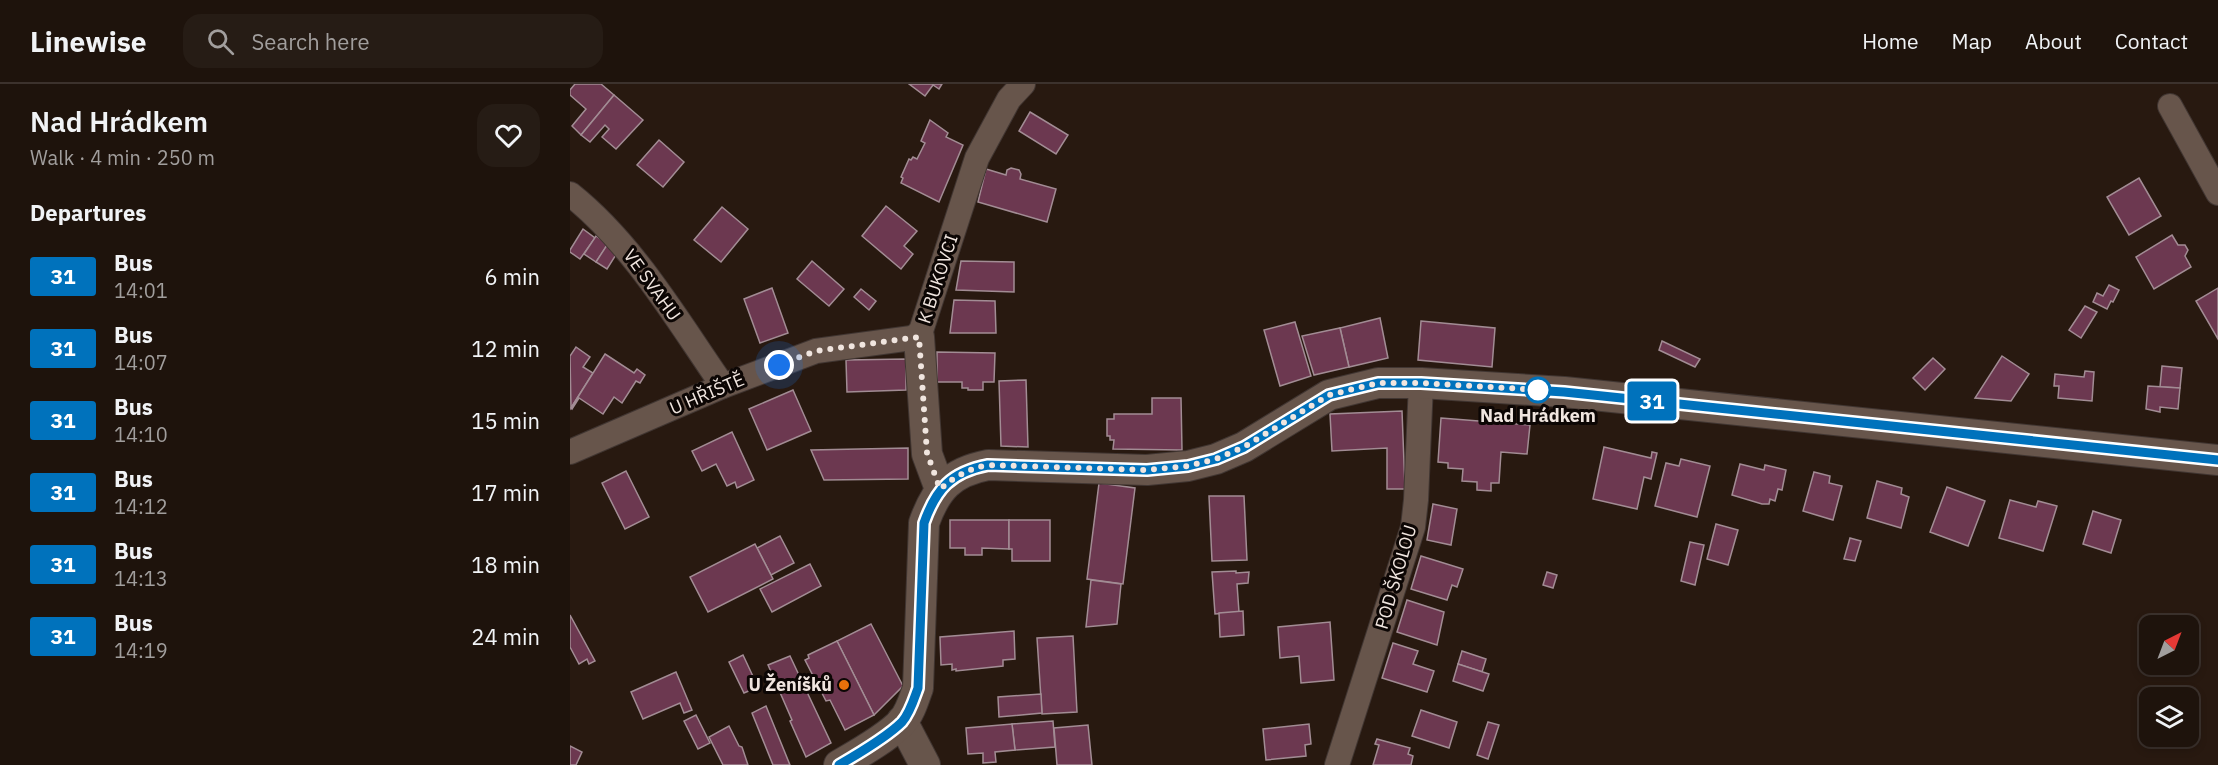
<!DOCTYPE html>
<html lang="en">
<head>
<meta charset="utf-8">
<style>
  :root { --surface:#1e130c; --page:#261c15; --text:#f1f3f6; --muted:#a19e9d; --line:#3c322d }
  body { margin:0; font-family:"IBM Plex Sans",sans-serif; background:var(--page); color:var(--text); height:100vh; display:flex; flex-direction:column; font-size:22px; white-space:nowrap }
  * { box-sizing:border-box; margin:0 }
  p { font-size:20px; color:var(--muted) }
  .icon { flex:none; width:33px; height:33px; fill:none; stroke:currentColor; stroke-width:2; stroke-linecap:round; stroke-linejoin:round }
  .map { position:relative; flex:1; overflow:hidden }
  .side { display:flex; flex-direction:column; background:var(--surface); width:570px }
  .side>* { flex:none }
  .badge { padding:0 12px; border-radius:4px; font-size:21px; line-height:39px }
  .needle { width:39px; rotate:42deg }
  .buttons { position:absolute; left:1569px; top:531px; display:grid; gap:12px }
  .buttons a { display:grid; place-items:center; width:60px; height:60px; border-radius:12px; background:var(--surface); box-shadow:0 3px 9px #0003,0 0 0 2px var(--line); font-size:30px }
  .you { position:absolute; width:30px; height:30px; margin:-15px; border:4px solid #fff; border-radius:50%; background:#1a73e8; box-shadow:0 0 0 9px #1a73e833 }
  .map>.badge { position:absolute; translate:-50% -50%; box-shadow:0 0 0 3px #fff }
  h2 { padding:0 30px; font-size:22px; line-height:54px }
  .round { display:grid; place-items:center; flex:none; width:63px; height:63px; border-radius:18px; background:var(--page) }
  .head { display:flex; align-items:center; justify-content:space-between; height:102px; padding:0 30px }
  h1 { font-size:28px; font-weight:600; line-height:45px }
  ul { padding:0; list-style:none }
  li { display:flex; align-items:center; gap:18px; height:72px; padding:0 30px }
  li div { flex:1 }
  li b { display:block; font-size:22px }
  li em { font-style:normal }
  li .badge { min-width:66px; font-weight:700; text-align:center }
  header { display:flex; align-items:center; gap:36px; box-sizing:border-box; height:84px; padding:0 30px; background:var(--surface); border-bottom:2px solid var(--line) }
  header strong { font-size:28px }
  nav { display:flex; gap:33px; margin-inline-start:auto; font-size:21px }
  .search { width:420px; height:54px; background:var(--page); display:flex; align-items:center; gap:15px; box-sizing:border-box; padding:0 21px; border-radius:18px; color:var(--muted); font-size:22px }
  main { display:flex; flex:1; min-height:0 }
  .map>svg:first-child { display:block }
</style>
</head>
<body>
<header>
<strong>Linewise</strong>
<div class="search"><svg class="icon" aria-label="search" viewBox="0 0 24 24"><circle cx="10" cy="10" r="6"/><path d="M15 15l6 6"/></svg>Search here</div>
<nav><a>Home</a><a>Map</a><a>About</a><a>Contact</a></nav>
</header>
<main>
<section class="side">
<div class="head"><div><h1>Nad Hrádkem</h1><p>Walk · 4 min · 250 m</p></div><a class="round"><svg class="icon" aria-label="heart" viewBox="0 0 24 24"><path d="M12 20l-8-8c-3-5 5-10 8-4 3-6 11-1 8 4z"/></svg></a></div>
<h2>Departures</h2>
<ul>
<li><span class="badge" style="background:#0072bc;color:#fff">31</span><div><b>Bus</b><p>14:01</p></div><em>6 min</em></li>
<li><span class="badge" style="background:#0072bc;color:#fff">31</span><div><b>Bus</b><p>14:07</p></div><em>12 min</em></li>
<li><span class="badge" style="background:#0072bc;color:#fff">31</span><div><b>Bus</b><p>14:10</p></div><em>15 min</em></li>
<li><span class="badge" style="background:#0072bc;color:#fff">31</span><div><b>Bus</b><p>14:12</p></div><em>17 min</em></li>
<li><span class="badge" style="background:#0072bc;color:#fff">31</span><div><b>Bus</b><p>14:13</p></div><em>18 min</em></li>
<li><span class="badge" style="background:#0072bc;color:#fff">31</span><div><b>Bus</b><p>14:19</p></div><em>24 min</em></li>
</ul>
</section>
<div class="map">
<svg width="1648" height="681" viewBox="0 0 1648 681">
  <rect width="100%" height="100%" fill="#281910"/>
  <g fill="#6c3850" stroke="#a28c94" stroke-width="1.5">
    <polygon points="5,0 31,0 44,11 11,51 2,42 16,25 0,11 0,6"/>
    <polygon points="339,0 372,0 369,5 363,1 355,12"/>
    <polygon points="44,11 73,36 46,65 32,53 39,45 35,41 20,58 11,51"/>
    <polygon points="460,28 498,51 486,70 449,47"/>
    <polygon points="360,36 378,49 376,53 393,61 369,118 331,99 333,94 331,93 339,75 341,76 343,73 347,75 355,59 351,57"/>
    <polygon points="89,56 114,78 93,103 67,81"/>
    <polygon points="441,84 449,86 451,90 450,95 486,105 477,138 408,118 416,85 436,91 437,86"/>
    <polygon points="1569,94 1591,132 1559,151 1537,113"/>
    <polygon points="316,122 347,147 334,162 343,170 331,185 292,152"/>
    <polygon points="152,123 178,145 151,178 124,156"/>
    <polygon points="13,145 25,154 10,175 0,168 0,166"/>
    <polygon points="1602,151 1608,161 1615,161 1618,166 1615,172 1621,183 1584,205 1566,173"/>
    <polygon points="26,152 38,160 26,178 14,170"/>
    <polygon points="37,161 47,169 37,185 26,178"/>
    <polygon points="242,177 274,205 259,222 227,195"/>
    <polygon points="391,177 444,178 444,208 386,206"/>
    <polygon points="1539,201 1549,206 1543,218 1541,217 1537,225 1523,218 1527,209 1533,212"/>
    <polygon points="202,204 218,249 190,259 174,215"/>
    <polygon points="1648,204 1648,255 1626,217"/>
    <polygon points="291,205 306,217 299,226 284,213"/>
    <polygon points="384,216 425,217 426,249 380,249"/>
    <polygon points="1515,222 1527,228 1511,254 1499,246"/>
    <polygon points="810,234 818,274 779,283 770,244"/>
    <polygon points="851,237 925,244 922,283 848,276"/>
    <polygon points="725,238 741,292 710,302 694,246"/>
    <polygon points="770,244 779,283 744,291 732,252"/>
    <polygon points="1092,257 1130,275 1125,283 1089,266"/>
    <polygon points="6,263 20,273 13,283 23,289 1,324 0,272"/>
    <polygon points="367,268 425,269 424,298 413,298 413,306 398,306 398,304 392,304 392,298 367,298"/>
    <polygon points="35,270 64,289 67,285 75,291 70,299 66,297 52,319 44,313 33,330 9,314 2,325 1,324"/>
    <polygon points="1432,272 1459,290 1441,317 1405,314"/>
    <polygon points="1363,274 1375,285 1355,306 1343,294"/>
    <polygon points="336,275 336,306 277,308 276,276"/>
    <polygon points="1592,282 1612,284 1610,304 1590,303"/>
    <polygon points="1515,287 1524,288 1522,317 1488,314 1489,302 1484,302 1485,290 1514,293"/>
    <polygon points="456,296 458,363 431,362 429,297"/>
    <polygon points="1578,302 1610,304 1608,325 1590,323 1590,328 1576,325"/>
    <polygon points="223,306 241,347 197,366 179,325"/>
    <polygon points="582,314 611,314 612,366 543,365 544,356 540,356 540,352 537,352 537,335 544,335 544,330 582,330"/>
    <polygon points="832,327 835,405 817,405 817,364 762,367 760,330"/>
    <polygon points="871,334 960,341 957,370 931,368 929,399 921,399 921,407 907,406 907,398 892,397 893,385 878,384 878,379 868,378"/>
    <polygon points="162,348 184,396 167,404 165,398 157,402 146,380 132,387 122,367"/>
    <polygon points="1034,363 1081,374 1082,368 1087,369 1081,395 1074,393 1067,425 1023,415"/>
    <polygon points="338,364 338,395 254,396 241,366"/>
    <polygon points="1111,375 1140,382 1127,433 1085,422 1096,379 1109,382"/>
    <polygon points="1170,380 1194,386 1195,381 1216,386 1212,406 1208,405 1205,417 1200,415 1199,420 1192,420 1162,411"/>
    <polygon points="56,387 79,433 55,445 32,399"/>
    <polygon points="1244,388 1260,392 1259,399 1272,402 1263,436 1233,427"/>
    <polygon points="1307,397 1332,404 1331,410 1339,413 1331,444 1297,434"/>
    <polygon points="529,399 565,404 553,500 517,495"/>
    <polygon points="1377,403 1415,417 1398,462 1360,448"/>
    <polygon points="639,412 674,412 677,476 642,477"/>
    <polygon points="1440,416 1466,423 1468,417 1487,422 1473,467 1429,454"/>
    <polygon points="863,420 887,425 881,461 857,456"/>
    <polygon points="1523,427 1551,436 1541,469 1513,460"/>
    <polygon points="380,436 439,436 439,465 412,464 412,471 395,471 395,464 380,464"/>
    <polygon points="439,436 480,436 480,477 442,477 442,465 439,465"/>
    <polygon points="1146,440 1168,446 1158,481 1137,475"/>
    <polygon points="210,452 224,479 201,491 187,464"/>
    <polygon points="1280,454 1291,457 1285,477 1274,475"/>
    <polygon points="1120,458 1134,461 1125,501 1111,497"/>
    <polygon points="185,460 203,495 138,528 120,493"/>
    <polygon points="851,472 893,485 887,503 882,501 877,516 841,505"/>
    <polygon points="240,480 251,502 202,528 190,505"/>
    <polygon points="666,487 666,489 679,488 678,499 667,500 669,528 645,530 642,488"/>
    <polygon points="977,488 987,491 983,504 973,501"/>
    <polygon points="521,496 551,500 547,540 516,543"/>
    <polygon points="837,516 874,528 867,561 827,548"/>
    <polygon points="673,527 674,551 650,553 649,529"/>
    <polygon points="0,531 25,577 19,580 17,575 9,580 0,563"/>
    <polygon points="760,538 764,596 731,599 729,572 710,574 708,543"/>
    <polygon points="301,540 333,602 304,631 267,557"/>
    <polygon points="444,547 445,575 433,576 433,582 386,587 386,585 382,586 382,580 371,581 370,553"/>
    <polygon points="503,552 507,628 472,630 467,554"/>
    <polygon points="267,557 304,631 275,646 260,616 256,617 235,576 239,574 238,571"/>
    <polygon points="823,559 848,567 843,580 864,587 857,608 812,594"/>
    <polygon points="892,567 916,575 912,588 888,580"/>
    <polygon points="173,571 188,603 174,609 159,578"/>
    <polygon points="220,572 261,659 236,673 220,637 222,636 198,581"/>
    <polygon points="888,580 919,590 913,607 883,597"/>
    <polygon points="106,588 122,626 114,629 110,619 73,635 61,608"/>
    <polygon points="471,610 472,629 429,633 428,613"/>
    <polygon points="196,622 220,681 203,681 182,629"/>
    <polygon points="851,626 887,638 879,664 842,652"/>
    <polygon points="126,631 140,659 128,665 114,637"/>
    <polygon points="483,637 485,663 445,666 442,640"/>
    <polygon points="918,638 929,641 918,675 907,671"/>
    <polygon points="442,640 445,666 425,668 426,678 413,679 413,669 398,670 396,644"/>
    <polygon points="739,640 741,660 735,661 736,672 696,676 693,645"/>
    <polygon points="518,641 522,681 487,681 484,644"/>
    <polygon points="159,642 169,662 172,663 178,681 153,681 139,653"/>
    <polygon points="807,655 840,664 838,670 843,672 841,681 803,681 809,661 805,660"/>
    <polygon points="0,662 12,668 6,681 0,681"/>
  </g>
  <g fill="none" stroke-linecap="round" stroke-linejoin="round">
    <g stroke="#413632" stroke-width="26">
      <g id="minor">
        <polyline points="1600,22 1648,109"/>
        <path d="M0,110c64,51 107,126 153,192"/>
        <polyline points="0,368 153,302 246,267 349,253 407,74 439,15 453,0"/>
        <polyline points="767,681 843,443 846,416 851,299"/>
      </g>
    </g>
    <g stroke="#413632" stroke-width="32">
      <g id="tertiary">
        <polyline points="349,253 357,370 370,405"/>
        <polyline points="332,637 355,681"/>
        <path d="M269,681c19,-11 48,-27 63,-43 8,-9 12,-23 16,-34l6,-165c12,-34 27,-51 64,-58l159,5 41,-4 28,-7 28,-12 85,-52 49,-12h43l143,9 654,68"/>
      </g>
    </g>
    <use href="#minor" stroke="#67554b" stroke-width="24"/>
    <use href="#tertiary" stroke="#67554b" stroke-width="30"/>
  </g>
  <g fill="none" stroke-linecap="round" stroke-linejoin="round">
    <g stroke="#fff" stroke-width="14">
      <path id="line" d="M269,681c19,-11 48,-28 63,-43 8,-9 12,-23 16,-34l6,-165c12,-34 27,-51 64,-58l159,5 41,-4 28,-7 28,-12 85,-52 49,-12h43l143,9 654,68"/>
    </g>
    <use href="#line" stroke="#0072bc" stroke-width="9"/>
    <path stroke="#f0e5df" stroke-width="6" stroke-dasharray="0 10.8" d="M209,281l37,-14 103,-14 8,116 13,36c16,-13 28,-20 48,-24l159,5 41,-4 28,-7 28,-12 85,-52 49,-12h43l119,7h-2"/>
  </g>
  <circle fill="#fff" stroke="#0072bc" stroke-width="3" cx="968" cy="306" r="12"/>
  <circle fill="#e8710a" stroke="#0c0604" stroke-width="2" cx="274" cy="601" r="6"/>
  <g text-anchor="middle" stroke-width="6" stroke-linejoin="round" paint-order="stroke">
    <g font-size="18" fill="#f0e5df" stroke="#0c0604">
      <text transform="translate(368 195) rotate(-72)" y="6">K BUKOVCI</text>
      <text transform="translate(82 201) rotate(54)" y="6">VE SVAHU</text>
      <text transform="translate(137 310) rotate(-23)" y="6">U HŘIŠTĚ</text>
      <text transform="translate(826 493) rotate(-74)" y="6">POD ŠKOLOU</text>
    </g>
    <g font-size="18" font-weight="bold" fill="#f0e5df" stroke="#0c0604">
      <text x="968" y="338">Nad Hrádkem</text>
    </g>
    <g font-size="18" font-weight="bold" fill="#f0e5df" stroke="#0c0604" text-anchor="end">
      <text x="262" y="607">U Ženíšků</text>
    </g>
  </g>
</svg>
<div class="buttons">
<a><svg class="needle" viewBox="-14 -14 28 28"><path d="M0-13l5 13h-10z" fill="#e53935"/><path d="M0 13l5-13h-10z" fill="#a19e9d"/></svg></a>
<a><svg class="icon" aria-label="layers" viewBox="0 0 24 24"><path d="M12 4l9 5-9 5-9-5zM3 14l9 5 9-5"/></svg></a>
</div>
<div class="you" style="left:209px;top:281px"></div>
<b class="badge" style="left:1082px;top:317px;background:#0072bc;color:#fff">31</b>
</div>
</main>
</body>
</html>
